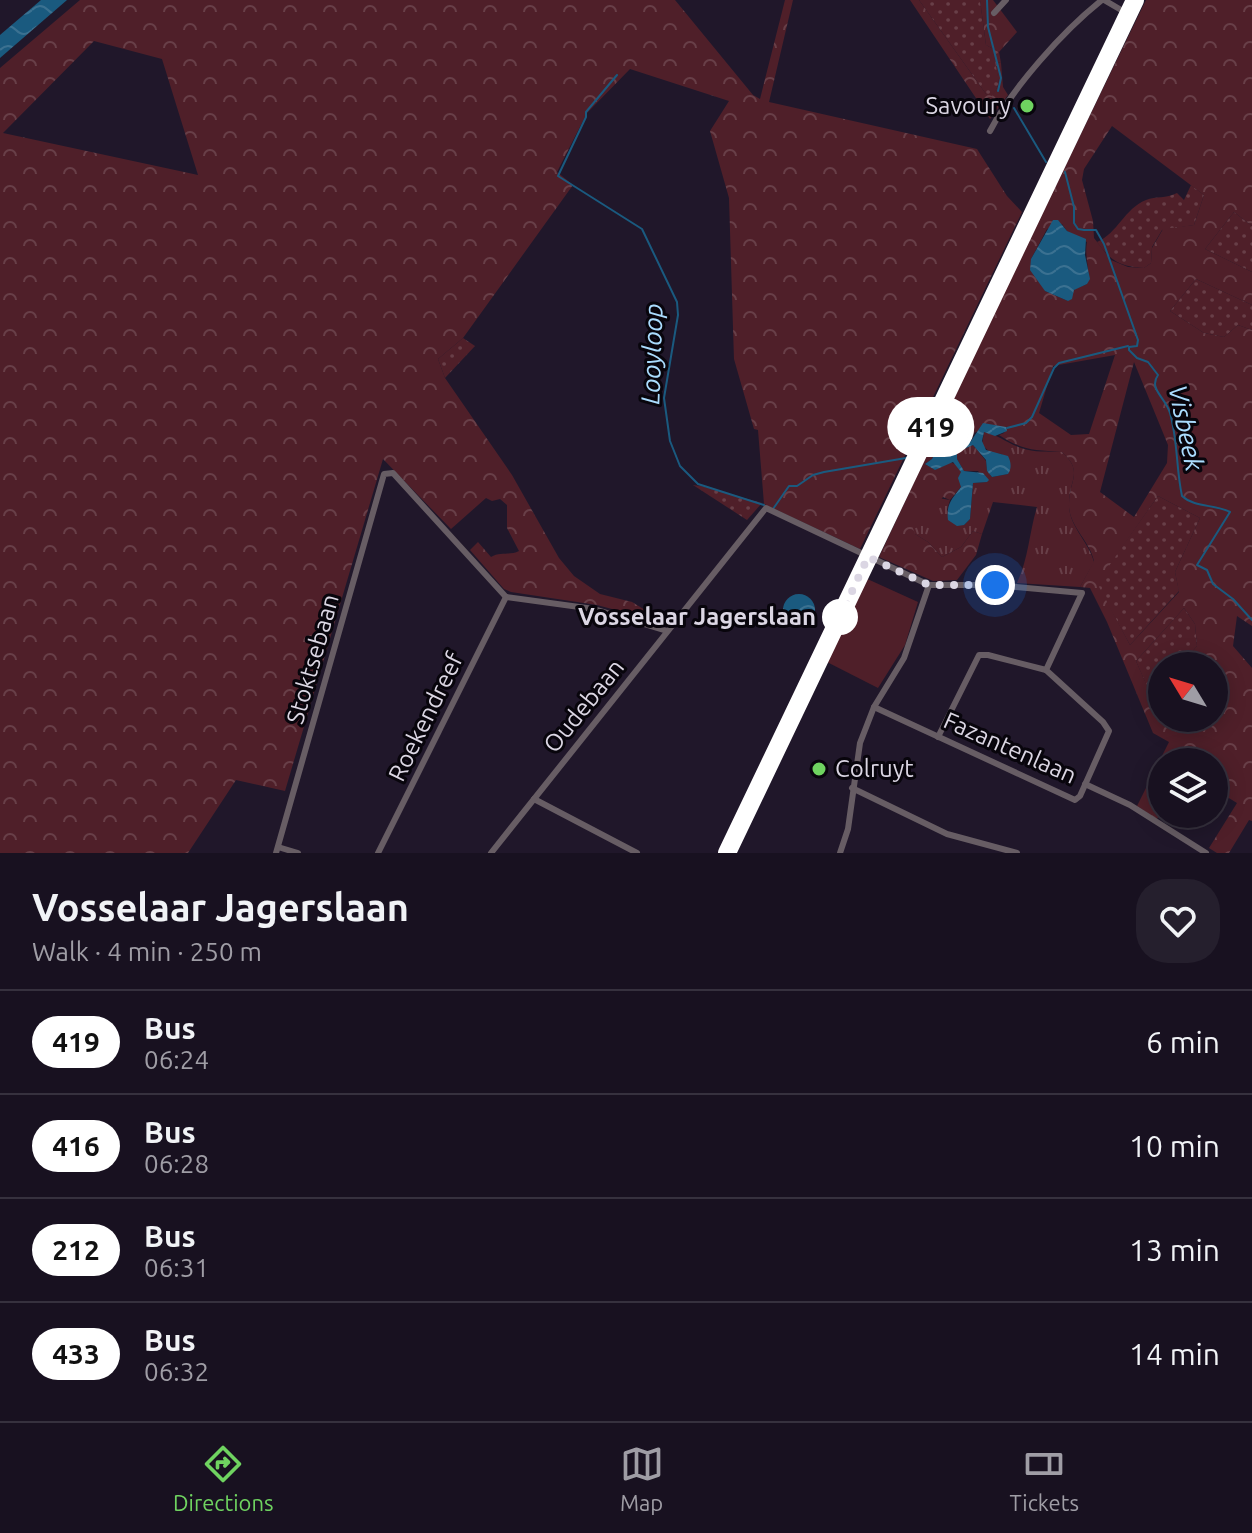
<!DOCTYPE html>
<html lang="en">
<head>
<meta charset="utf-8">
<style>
  :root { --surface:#181120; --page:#251f2d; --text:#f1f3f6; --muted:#9f9da5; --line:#36313e; --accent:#6fd360 }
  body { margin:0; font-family:Ubuntu,sans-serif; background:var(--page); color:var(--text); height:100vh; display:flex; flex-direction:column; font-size:30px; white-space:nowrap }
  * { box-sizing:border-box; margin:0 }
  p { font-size:26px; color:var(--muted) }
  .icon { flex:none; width:44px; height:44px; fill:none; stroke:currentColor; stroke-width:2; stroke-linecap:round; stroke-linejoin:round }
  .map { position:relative; height:853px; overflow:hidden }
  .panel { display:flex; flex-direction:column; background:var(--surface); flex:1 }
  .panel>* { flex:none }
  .badge { padding:0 16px; border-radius:26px; font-size:28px; line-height:52px }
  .needle { width:52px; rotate:308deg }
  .tools { position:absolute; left:1148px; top:652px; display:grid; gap:16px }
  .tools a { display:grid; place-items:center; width:80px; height:80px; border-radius:50%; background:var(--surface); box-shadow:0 4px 20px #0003,0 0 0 2px var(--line); font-size:40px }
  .you { position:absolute; width:40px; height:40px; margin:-20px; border:6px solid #fff; border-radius:50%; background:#1a73e8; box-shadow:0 0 0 12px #1a73e833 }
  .map>.badge { position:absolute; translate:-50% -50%; box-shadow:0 0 0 4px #fff }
  .round { display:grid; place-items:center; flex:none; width:84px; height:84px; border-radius:32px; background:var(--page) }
  .head { display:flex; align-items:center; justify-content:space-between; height:136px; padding:0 32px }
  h1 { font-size:38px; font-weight:700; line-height:60px }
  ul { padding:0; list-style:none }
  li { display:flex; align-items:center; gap:24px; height:104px; padding:0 32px; border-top:2px solid var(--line) }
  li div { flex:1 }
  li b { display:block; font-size:30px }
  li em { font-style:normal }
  li .badge { min-width:88px; font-weight:700; text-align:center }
  .menu { display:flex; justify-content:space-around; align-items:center; height:112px; border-top:2px solid var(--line); background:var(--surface); font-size:22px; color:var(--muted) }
  .menu a { display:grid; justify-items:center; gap:4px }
  .menu .on { color:var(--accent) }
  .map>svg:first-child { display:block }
</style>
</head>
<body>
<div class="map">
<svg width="1252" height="853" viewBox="0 0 1252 853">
  <defs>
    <pattern id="grass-dots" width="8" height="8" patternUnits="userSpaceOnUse" patternTransform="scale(2)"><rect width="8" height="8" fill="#4f1f29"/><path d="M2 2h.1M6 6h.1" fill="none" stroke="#683f48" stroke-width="1.8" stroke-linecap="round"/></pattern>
    <pattern id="forest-crowns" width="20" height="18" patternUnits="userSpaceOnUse" patternTransform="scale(2)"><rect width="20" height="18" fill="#4f1f29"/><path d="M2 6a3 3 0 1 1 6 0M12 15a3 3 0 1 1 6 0" fill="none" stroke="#683f48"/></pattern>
    <pattern id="park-tufts" width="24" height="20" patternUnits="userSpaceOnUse" patternTransform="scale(2)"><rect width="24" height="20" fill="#4f1f29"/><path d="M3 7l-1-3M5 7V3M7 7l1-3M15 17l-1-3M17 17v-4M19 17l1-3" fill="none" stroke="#683f48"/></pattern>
    <pattern id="water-waves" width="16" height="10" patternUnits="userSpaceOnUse" patternTransform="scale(2)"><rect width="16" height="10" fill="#1a5a7f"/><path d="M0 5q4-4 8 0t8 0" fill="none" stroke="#3b7191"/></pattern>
  </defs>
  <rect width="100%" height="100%" fill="#20172a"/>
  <g fill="url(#grass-dots)">
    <polygon points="919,0 980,0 986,45 999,52 1001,63 996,61 999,84 992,97 986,94"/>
    <path d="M1191,185l13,10 -10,30 -32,5 -10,17 -1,16 -7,5c-25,-2 -32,-6 -47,-26 21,-9 27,-33 49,-42 10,-4 20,-1 31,-7l7,7z"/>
    <polygon points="1234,212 1252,226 1252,272 1205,249"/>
    <polygon points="1196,279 1252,305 1252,330 1238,325 1224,337 1204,333 1170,311"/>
    <polygon points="463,338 475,346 445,378 438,359"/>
    <polygon points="693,485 701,486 762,503 747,520"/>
    <polygon points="1158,496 1200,518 1175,572 1179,591 1130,645 1096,583"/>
    <polygon points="1184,608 1195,624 1197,646 1180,666 1162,666 1162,687 1152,698 1136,661"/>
  </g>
  <g fill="url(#forest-crowns)" fill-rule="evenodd">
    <path d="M80,0h595l78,95 7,4 25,-99h8l-24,102 208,47 30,47 15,16 -162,337 -96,-45 -6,-74 -4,-1 -20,-70 -5,-161 -19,-67 19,-30 -99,-32 -43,44 -30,59 16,13 -110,153 -25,21 7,19 67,97 47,83 15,18 26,18 32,8 36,22 -71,-19 -86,-13 -7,-3 -34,-39 8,-8 13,15c10,-6 19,-1 28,-6l-12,-23v-23l-7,-6 -8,2 -6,-3 -35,31 -68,-70 -98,332 -49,-11 -48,73h-188v-785zM94,41l68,18 36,116 -195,-42z"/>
    <polygon points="910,0 919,0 986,94 992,96 999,84 995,61 1001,63 1003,87 1008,95 990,119"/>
    <polygon points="980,0 993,0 1017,32 999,52 986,45"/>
    <path d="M1146,0h106v226l-18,-14 -29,37 47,23v33l-56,-26 -26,32 34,22 20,4 14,-12 14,5v296l-15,-10 -4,30 19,22v153l-3,-1 -20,33h-12l-8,-5 28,-45 -23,-14v-27h-52v49l-5,8 -20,-13 32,-64 -16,-9 -46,-111 -17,-34 -10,-1 14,-26c-4,-20 -26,-36 -25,-57 0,-24 15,-32 -7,-52 -28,-2 -39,-1 -63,-17l5,-2 2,-5 -14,-3 -18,8 -3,8 -19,10 -14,-4 -6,12 -7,5 10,6 13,-8 8,2 5,8v15l-11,13 -7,-3 -28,37 13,8 14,15 19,-10 12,-16 9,3 -6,21 -19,25 -24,1 -54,-24 105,-224zM1112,126l92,69 -10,30 -31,4 -11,19 -1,15 -7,5 -16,-1 -17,-7 -17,-22 -1,-17 -11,-41 2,-11zM1062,224l5,7 20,11c-3,15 4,29 0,42l-12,5 -7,12 -23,-10 -14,-32 16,-30zM1115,355l-26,79 -18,1 -32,-22 14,-47zM1134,362l34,83 -1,18 -33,54 -34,-25zM1158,496l42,22 -25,54 4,20 -49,53 -33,-62zM1184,608l11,16 2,22 -17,20h34v52h-52v-31l-10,10 -16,-36z"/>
  </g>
  <path fill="url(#park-tufts)" d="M984,432c14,3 23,11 37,16 14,5 26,3 41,4 22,20 7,27 7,52 -1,21 20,38 25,58l-14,25 -63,-4c12,-26 12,-50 20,-76l-44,-5 -11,32 -9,-3 -12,16 -19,10 -14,-15 -13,-8 -5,-14 8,-21 14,-2 18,3 -3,10 17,15 6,-6 3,-36 14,-1 -9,-11h-14l-7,-12v-7l16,-7 13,16 1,10 5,6 16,-3 -6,-20 -11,-1 -9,-8z"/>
  <polygon fill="#4f1f29" points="863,577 918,602 905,645 878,688 823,660"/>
  <g fill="url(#water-waves)">
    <polygon points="41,0 67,0 0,58 0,35"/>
    <polygon points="1053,220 1058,220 1067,231 1086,239 1085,255 1090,279 1087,284 1074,290 1072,299 1068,301 1045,291 1030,270 1031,259"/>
    <path d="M983,423l23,4 1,4 -12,5 -11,-4 -2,9 4,9 22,6c3,6 4,12 0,18l-16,3 -5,-6 -1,-11 -13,-15 -16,7v7l7,12 19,2 6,7 -2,2 -14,1 -3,36 -6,6 -7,1 -9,-6c-2,-16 4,-21 13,-33l-3,-9 3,-6 -8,-10 -18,8 -10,-6 7,-5 6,-12 9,-1 5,5 19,-10z"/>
    <circle cx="799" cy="610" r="16"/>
  </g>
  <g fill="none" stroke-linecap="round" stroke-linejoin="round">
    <g stroke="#1a5a7f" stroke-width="2">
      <polyline points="987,0 988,27 1001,78 998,91"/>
      <polyline points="617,75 586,112 586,117 558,176 642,229 677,302 678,315 664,398 670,441 680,466 698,484 764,505"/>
      <polyline points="1014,108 1046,162"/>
      <path d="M1065,172l9,35v16l4,6 6,1h12l8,14 34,96 -1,6 -8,1v3l8,8 11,4 10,13c-10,14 8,23 12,38 8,28 6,56 12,83 13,12 33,8 48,16l-33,53 10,5 6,14 20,15 19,21"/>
      <polyline points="1007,428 1026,423 1032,417 1054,368 1059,363 1128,346"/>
      <polyline points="773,509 789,486 797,486 813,475 824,472 906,458"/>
    </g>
    <g stroke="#675d64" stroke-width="6">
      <polyline points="1104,0 1128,14"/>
      <polyline points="994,13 1006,0"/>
      <path d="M990,131c23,-44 73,-100 112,-131"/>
      <polyline points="506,597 594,609 667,631"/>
      <polyline points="938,737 979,655 988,655 1046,670"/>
      <polyline points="1085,784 1130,805 1206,853"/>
      <polyline points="852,788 947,834 1017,853"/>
      <polyline points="534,799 637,853"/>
      <polyline points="278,847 298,853"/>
      <polyline points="276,853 384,474 393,473 506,597"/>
      <polyline points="378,853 506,597"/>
      <polyline points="491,853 766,508 929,585 995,585 1082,593 1046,670 1103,722 1109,731 1080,796 1075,800 874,707"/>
      <polyline points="840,853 848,829 860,743 874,707 904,658 929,585"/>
    </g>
    <polyline stroke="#b49ead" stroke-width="9" points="727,853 1135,0"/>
  </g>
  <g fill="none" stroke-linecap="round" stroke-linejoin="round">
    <g stroke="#fff" stroke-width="18">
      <polyline id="line" points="727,853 1135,0"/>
    </g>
    <use href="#line" stroke="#fff" stroke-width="12"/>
    <polyline stroke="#dbd6e3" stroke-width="8" stroke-dasharray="0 14.4" points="840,617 868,557 929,585 995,585"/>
  </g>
  <g fill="#6fd360" stroke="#08050c" stroke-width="3">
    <circle cx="1027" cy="106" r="8"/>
    <circle cx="819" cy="769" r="8"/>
  </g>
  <circle fill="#fff" stroke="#fff" stroke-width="4" cx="840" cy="617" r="16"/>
  <g text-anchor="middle" stroke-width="6" stroke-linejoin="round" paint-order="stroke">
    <g font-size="24" fill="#dbd6e3" stroke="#08050c" text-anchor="end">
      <text x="1011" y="114">Savoury</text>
      <text x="835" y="777" text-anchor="start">Colruyt</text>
    </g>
    <g font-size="24" font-weight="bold" fill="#dbd6e3" stroke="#08050c" text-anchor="end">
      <text x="816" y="625">Vosselaar Jagerslaan</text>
    </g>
    <g font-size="24" fill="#dbd6e3" stroke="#08050c">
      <text transform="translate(313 659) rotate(-74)" y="8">Stoktsebaan</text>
      <text transform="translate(584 706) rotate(-51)" y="8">Oudebaan</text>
      <text transform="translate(426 717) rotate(-64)" y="8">Roekendreef</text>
      <text transform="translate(1010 748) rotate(24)" y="8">Fazantenlaan</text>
    </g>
    <g font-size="26" font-style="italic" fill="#aadcfe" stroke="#08050c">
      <text transform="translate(652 354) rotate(-88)" y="9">Looyloop</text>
      <text transform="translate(1186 428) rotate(78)" y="9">Visbeek</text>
    </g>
  </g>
</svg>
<div class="tools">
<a><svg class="needle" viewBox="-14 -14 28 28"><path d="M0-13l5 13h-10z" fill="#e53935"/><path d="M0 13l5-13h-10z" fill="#9f9da5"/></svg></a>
<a><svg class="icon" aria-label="layers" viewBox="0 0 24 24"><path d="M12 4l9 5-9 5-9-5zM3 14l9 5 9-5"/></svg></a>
</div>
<div class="you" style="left:995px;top:585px"></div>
<b class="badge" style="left:931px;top:427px;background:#fff;color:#111">419</b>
</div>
<section class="panel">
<div class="head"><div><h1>Vosselaar Jagerslaan</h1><p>Walk · 4 min · 250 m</p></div><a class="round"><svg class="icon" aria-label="heart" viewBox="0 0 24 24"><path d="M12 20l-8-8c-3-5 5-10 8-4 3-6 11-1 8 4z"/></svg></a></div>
<ul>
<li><span class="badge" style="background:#fff;color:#111">419</span><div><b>Bus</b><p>06:24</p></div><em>6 min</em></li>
<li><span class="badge" style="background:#fff;color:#111">416</span><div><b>Bus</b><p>06:28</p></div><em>10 min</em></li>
<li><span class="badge" style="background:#fff;color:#111">212</span><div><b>Bus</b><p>06:31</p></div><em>13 min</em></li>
<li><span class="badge" style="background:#fff;color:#111">433</span><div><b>Bus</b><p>06:32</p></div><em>14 min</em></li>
</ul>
</section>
<nav class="menu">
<a class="on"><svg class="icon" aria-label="directions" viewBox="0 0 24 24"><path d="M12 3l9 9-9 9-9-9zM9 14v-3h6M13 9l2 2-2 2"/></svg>Directions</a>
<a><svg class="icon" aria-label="map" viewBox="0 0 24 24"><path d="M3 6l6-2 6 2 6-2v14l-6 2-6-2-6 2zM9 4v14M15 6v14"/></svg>Map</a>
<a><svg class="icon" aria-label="tickets" viewBox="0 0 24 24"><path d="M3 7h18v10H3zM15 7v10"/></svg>Tickets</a>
</nav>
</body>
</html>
